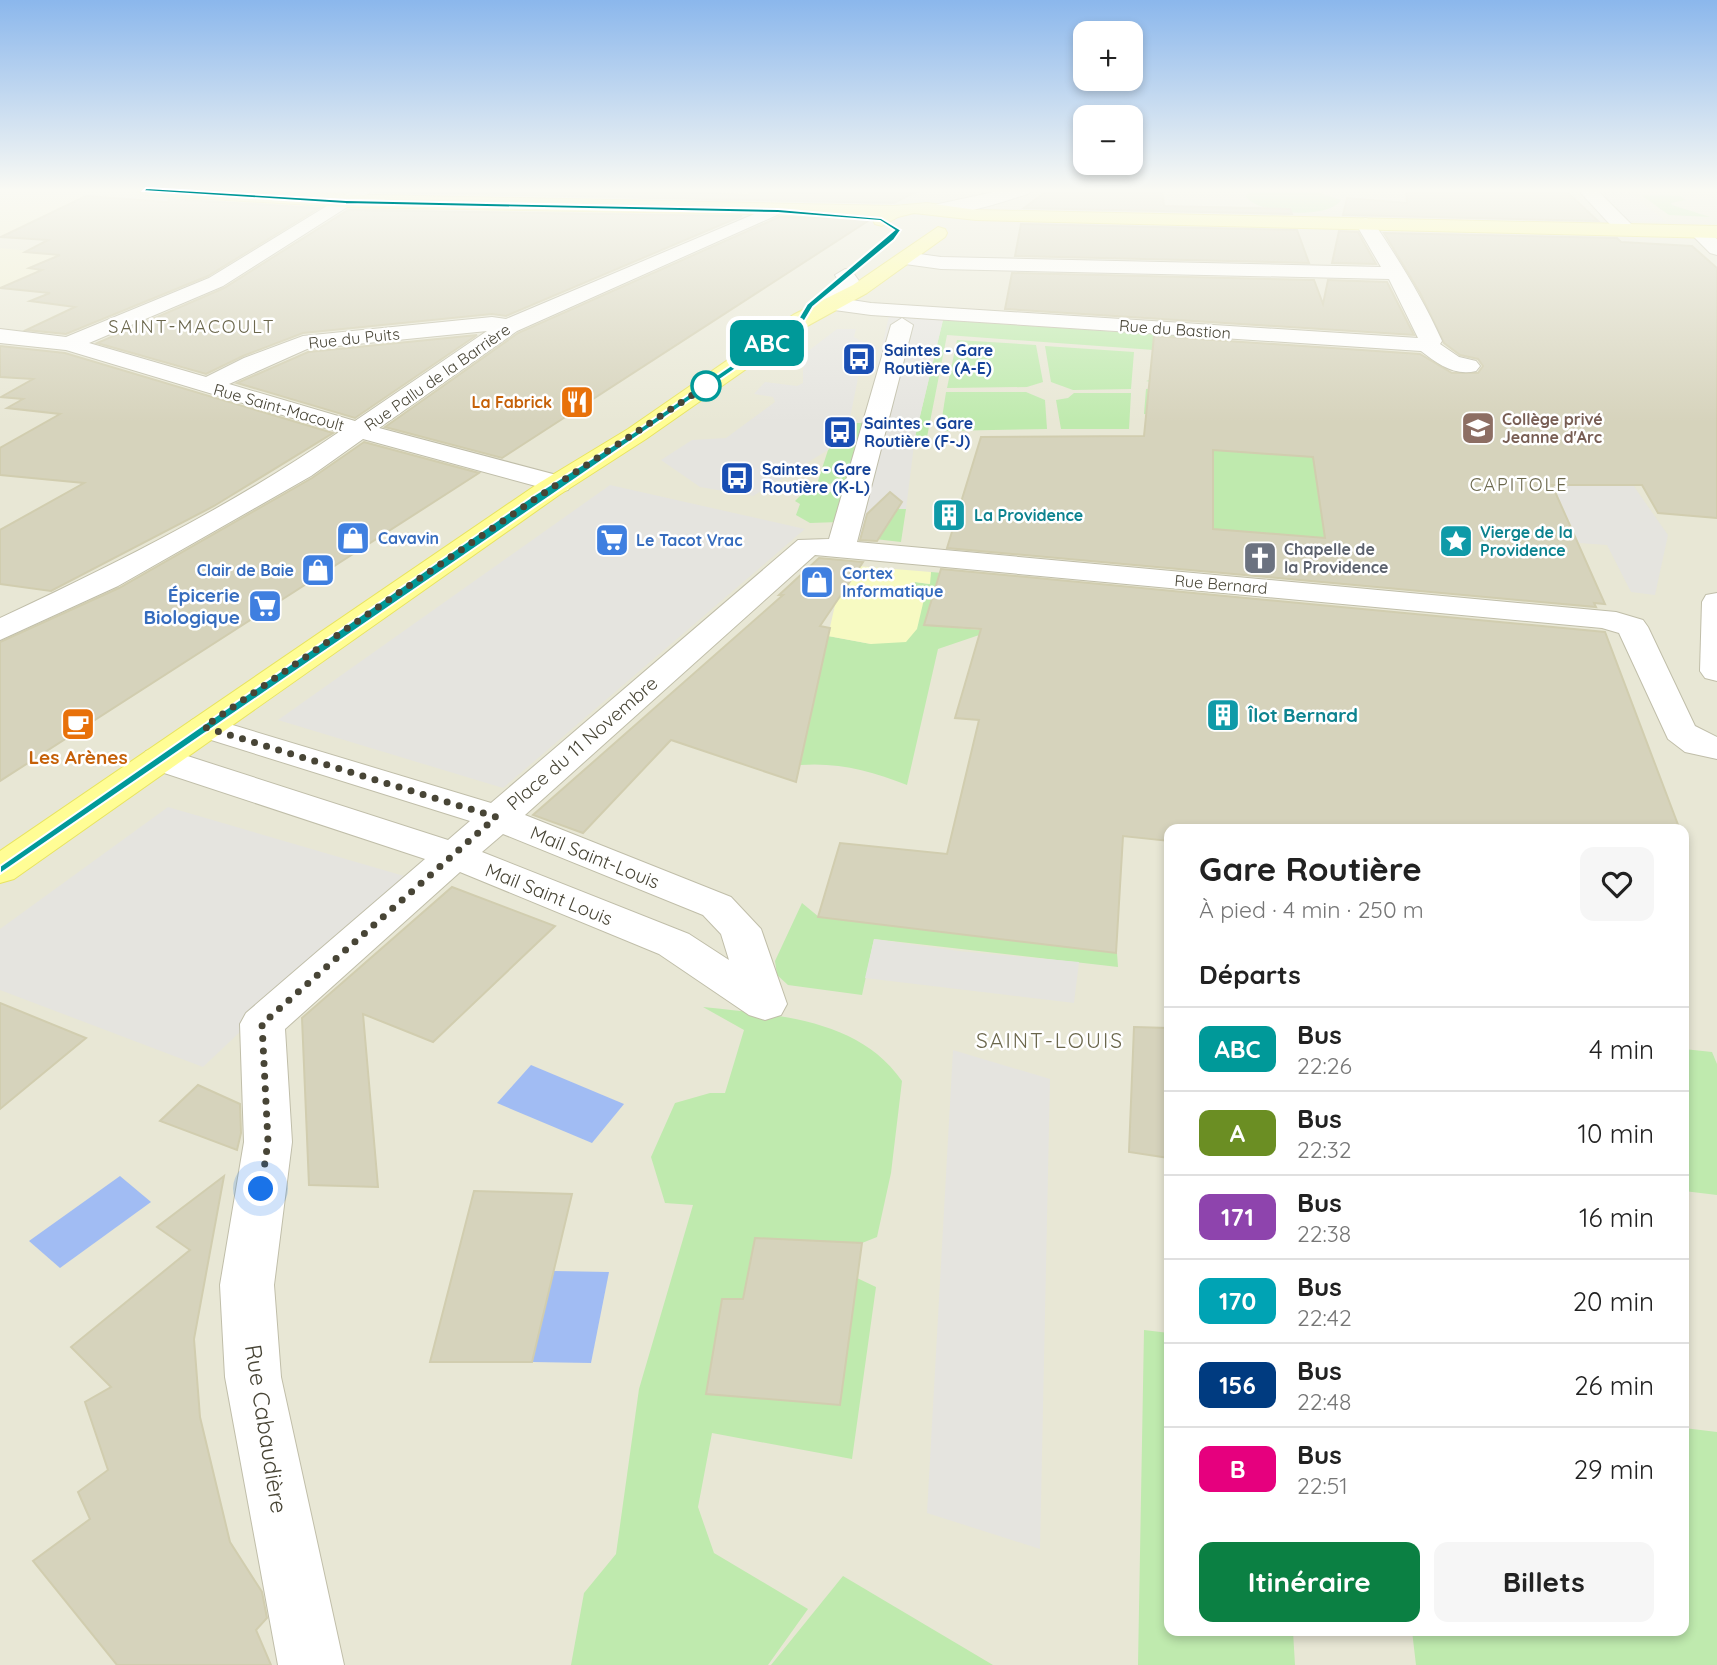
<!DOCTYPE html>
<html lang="fr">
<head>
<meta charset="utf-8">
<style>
  :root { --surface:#fff; --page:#f6f6f6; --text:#222; --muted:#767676; --line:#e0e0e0; --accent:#0b8043 }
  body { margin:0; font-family:Quicksand,sans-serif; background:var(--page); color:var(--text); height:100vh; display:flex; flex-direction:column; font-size:26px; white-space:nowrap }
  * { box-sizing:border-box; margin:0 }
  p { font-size:23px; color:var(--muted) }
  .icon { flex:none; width:38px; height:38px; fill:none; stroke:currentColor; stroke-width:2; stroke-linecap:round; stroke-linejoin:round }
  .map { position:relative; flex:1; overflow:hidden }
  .details { position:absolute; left:1164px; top:824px; width:525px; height:812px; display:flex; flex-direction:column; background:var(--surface); border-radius:14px; box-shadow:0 4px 10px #0003 }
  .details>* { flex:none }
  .badge { padding:0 14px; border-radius:10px; font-size:24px; line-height:46px }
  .controls { position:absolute; left:1073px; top:21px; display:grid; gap:14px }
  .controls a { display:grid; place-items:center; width:70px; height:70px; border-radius:14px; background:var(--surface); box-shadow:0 4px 10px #0003; font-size:35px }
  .you { position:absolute; width:35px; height:35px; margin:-18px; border:5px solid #fff; border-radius:50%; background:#1a73e8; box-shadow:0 0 0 10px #1a73e833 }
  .map>.badge { position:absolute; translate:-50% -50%; box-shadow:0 0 0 4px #fff }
  h2 { padding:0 35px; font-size:26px; line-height:63px }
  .round { display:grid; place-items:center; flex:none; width:74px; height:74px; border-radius:14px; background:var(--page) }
  .overview { display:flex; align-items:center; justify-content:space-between; height:119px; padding:0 35px }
  h1 { font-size:33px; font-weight:700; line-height:52px }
  .primary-button { display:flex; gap:14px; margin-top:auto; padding:14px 35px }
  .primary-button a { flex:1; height:80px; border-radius:14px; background:var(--accent); color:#fff; font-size:28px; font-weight:700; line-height:80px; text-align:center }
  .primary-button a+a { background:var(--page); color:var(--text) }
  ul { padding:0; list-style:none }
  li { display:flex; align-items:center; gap:21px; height:84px; padding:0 35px; border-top:2px solid var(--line) }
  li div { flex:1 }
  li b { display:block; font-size:26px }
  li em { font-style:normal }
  li .badge { min-width:77px; font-weight:700; text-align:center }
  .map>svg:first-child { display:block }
</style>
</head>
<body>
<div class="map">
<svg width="1717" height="1665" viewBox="0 0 1717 1665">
  <rect width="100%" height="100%" fill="#f4f4e7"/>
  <path fill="#e8e7d5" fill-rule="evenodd" d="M0,190h1717v1475h-1717zM1169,830h515v801h-515z"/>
  <g fill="#eeedd0">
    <polygon points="0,190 88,196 0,237"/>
    <polygon points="0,248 68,255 68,258 0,290"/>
  </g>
  <g fill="#bfeaae">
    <path d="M1258,190h53l30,10c-13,20 -85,15 -96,-5z"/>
    <polygon points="1641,195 1680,196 1686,200 1671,203 1672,205 1710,217 1669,215"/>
    <polygon points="943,320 1176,336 1176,349 1304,358 1308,381 1317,387 1309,396 1313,425 1171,415 1183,409 1198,410 1199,414 1211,414 1212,411 1281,415 1281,412 1210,406 1211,401 1203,400 1193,405 1183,402 1181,397 1158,396 1160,415 1144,414 1146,389 1171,386 1146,381 1164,376 1189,377 1190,355 1267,368 1200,371 1200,375 1258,386 1227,390 1233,392 1270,387 1266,383 1221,376 1218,372 1280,370 1242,358 1209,354 947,335 927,437 915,437"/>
    <polygon points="957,340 1036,345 1043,382 1027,387 947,388"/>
    <polygon points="1045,346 1134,352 1131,389 1073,390 1051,382"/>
    <polygon points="946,392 1026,392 1045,400 1047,429 940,431"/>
    <polygon points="1074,393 1131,393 1129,429 1061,429 1056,400 1068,398"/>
    <path d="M849,423h16l-16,63c-12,-3 -21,-5 -31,4l29,5 -8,27 -29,1 -14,-8 4,-11 -5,-3 14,-14 8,-3 11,-34z"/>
    <polygon points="1213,450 1313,457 1325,538 1213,529"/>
    <polygon points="881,508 906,509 901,542 866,538"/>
    <path d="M931,572l337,29 -343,24 66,6 -53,18 -31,136c-35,-14 -69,-23 -107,-20l28,-129 43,8 53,-50h-11l2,-12 14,2z"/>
    <polygon points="802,903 819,917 1117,953 1118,967 874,939 862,995 788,985 777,975 775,961"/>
    <path d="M703,1007c70,8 155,10 199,74l-11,92 -14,64 -15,6 -5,35 19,9 -24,172 -140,-26 -14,74 16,46 94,56 -40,56h-197l13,-72 32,-39 23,-165 54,-184 -28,-2 -14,-46 24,-54 35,-10h15l19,-63z"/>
    <polygon points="1684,1049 1712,1052 1717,1064 1717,1195 1684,1191"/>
    <polygon points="1144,1330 1169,1333 1169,1631 1293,1631 1295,1665 1138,1665"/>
    <polygon points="1684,1428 1717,1432 1717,1665 1416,1665 1412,1631 1684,1631"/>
    <polygon points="843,1576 993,1665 771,1665"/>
  </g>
  <polygon fill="#f7fac2" points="844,565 931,572 930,584 915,582 913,593 925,595 917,629 906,642 871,644 828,636"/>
  <g fill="#e5e4df">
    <polygon points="1587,190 1626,190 1667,222 1617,221"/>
    <polygon points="889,316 943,320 915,437 906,509 881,508 866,538 830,528 846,501"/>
    <polygon points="837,329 856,329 854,337 865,343 849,423 828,450 753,496 700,487 661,460 692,440 726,438 775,402 773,397 754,394 765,382 797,386 803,383 803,355"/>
    <polygon points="1548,476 1610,478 1616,485 1633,485 1668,535 1655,595 1631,592 1607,545 1579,543"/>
    <polygon points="610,485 805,529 503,788 278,720"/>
    <polygon points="168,807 404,876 203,1067 0,990 0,929"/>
    <polygon points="874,939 959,951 1079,962 1074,1003 865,978"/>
    <polygon points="953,1050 1050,1079 1040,1549 927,1513"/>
  </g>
  <g fill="#a1bcf3">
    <polygon points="531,1065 624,1104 592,1143 497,1103"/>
    <polygon points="120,1176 151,1202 60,1268 29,1241"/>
    <polygon points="554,1271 609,1272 591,1363 532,1362"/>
  </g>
  <g fill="#d6d3bc" stroke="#d1cdaf" stroke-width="2" fill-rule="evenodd">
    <polygon points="376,190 645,190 748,195 753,191 817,193 817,190 919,190 894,203 375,192"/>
    <polygon points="1048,190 1162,190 1164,206 1290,209 1292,214 1024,208"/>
    <polygon points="1406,190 1565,190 1598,221 1343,215 1347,198 1407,203"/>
    <polygon points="86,196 168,202 169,199 319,208 208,276 66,334 26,330 75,307 30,301 50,293 0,288 42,270 29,268 60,255 25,252 48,240 1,237"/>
    <polygon points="348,210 742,216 506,316 492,314 303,333 243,356 206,374 97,343 224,288"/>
    <polygon points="779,217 871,219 502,458 385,427 518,333"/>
    <polygon points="1021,224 1297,230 1309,263 1015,256"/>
    <polygon points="1339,231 1358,232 1376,264 1332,263"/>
    <path d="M1384,233l233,5 4,4 71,4 25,22v250l-59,-5 -16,-28h-90l53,119 -11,-1 2,4 -649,-59 34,-111 163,-1 10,-100 266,18 32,19h26l5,-7 -5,-7 -18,-4 -16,-12 -24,-50zM1213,450l100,7 12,81 -112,-9z"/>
    <polygon points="1012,273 1314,280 1323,304 1328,280 1387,282 1414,335 1005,309"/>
    <polygon points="477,335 355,418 237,383 308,352"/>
    <polygon points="0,346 65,353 333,433 214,506 51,591 0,584 0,530 84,483 0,475 0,448 60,414 7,408 23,399 1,397 33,379 0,377"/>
    <polygon points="364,442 479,473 0,781 0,642 119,588 312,478"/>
    <polygon points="890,492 902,502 877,541 860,540 867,514"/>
    <polygon points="819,558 863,562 820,626 830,628 796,782 671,740 583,833 533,815 783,595 779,595"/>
    <polygon points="941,569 1605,632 1680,830 1169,830 1169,841 1123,836 1116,953 818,917 840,843 947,854 979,720 955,718 981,629 924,625"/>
    <polygon points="452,887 555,926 433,1042 363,1014 378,1187 309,1185 302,1018"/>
    <polygon points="0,1003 86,1038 0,1109"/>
    <polygon points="1134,1027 1169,1028 1169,1158 1129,1152"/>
    <polygon points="198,1085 240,1104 241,1133 237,1150 160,1121"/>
    <polygon points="224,1176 194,1339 200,1417 230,1542 262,1592 267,1618 256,1630 271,1665 117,1665 33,1561 90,1519 78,1492 108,1470 85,1402 111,1387 71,1347 190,1250 157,1227"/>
    <polygon points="474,1191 572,1194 532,1362 430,1362"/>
    <polygon points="755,1238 862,1243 840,1405 706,1394 722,1299 743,1299"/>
  </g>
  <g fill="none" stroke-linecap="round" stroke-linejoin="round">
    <g stroke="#c0bea9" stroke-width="2">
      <g id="minor">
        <path d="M353,190h21l-151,96 -134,57 117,34 38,-19 59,-22 189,-19 14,2 265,-112h12l3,4 -269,120 -138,97 189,50 4,6 -4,6 -10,2 -195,-53 -52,37 -193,110 -118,54v-22c116,-54 233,-113 339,-186l-273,-82 -66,-7v-14l66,8 143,-59zM487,331l-132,90 -126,-37 78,-35z"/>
        <path d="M1003,190h28l-3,4c-19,5 -84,30 -97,15l3,-4z"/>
        <polygon points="1578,190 1597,190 1633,226 1635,230 1633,234 1619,234"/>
        <path d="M1365,218l7,2c27,40 50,77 70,121l-2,3 19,13 17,4 4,5 -4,5c-22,5 -38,-7 -55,-20l-550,-36 -44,-6 -11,-6 24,-20 -5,-8 10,-6 7,2 9,13 -16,15 26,4 547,35 -29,-59 -448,-10 -36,-5 -10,-6 10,-6 36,5 440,10 -25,-43z"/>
        <polygon points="1698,226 1717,239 1717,255 1710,253 1689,232"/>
        <path d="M902,318l11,7 -56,217 759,70 27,8 5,7 47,99 22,11v22l-32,-7 -17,-13 -49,-106 -17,-5 -787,-73 -290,260 206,82 30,32 26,75 -6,11 -16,5 -16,-5 -90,-61 -199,-82 -175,157 7,113 -18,143 7,92 63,288h-66l-53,-288 -5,-92 24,-143 -4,-118 6,-11 179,-154 -279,-92 -5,-8 5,-8 13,-3 13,3 276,89 22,-19 -278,-87 -6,-7 6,-7 12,-4 12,4 275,83 307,-263 31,-1 62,-214zM503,834l200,81 18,19 8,26 -40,-26 -207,-82z"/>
        <polygon points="1717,593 1717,681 1705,678 1700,671 1702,602 1706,595"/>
      </g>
    </g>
    <g stroke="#e8e461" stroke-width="2">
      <g id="major">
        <polygon points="136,190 894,206 927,203 976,210 1717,226 1717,238 976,220 914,213 898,217 882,226 875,224 873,220 875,216 346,207 145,195"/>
        <polygon points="938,227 945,229 947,233 945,237 867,293 809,325 646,439 559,495 14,879 0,883 0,851 539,483 628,429 793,315 853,285"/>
      </g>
    </g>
    <use href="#minor" fill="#fff" fill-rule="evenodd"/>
    <use href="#major" fill="#fffd95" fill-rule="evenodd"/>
  </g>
  <linearGradient id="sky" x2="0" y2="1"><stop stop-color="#8bb7ec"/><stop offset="0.45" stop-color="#fafaf4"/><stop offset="1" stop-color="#fafaf4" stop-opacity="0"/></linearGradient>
  <rect width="1717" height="423" fill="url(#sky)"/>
  <polygon fill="#099" stroke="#fff" stroke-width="2" points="146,188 346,200 778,209 881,218 901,230 894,240 813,307 804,322 0,874 0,866 531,497 634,432 798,319 807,304 894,230 880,221 778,213 346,204 143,191"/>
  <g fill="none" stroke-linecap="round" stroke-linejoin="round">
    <polyline stroke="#484536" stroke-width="7" stroke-dasharray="0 12.6" points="261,1189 268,1142 262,1024 496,817 204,727 535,499 706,386"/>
  </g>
  <defs>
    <g id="bus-square" transform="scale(1.75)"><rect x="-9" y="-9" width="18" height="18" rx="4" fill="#1a4fb4" stroke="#fff"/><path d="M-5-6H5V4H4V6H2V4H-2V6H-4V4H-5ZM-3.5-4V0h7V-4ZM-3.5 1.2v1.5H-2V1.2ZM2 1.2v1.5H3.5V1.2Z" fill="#fff"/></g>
    <g id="restaurant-square" transform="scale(1.75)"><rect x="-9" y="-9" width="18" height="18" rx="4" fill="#e8710a" stroke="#fff"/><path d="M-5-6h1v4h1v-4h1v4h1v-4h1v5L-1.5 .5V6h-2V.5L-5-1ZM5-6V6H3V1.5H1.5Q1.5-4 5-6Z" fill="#fff"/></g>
    <g id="school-square" transform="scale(1.75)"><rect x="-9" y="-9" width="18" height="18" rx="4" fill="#8d6e63" stroke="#fff"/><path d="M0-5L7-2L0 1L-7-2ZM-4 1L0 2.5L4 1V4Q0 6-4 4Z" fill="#fff"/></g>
    <g id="building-square" transform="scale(1.75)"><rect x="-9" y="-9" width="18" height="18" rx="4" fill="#0f9aa8" stroke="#fff"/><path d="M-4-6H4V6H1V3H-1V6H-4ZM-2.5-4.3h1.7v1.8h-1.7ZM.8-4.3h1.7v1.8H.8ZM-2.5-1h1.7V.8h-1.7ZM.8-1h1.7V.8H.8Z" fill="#fff"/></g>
    <g id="shop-square" transform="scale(1.75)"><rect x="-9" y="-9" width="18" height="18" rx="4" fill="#3f7fe0" stroke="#fff"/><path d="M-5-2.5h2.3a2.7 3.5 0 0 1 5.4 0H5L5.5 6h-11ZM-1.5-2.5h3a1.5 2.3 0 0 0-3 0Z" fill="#fff"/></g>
    <g id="supermarket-square" transform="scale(1.75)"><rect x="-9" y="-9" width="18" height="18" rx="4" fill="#3f7fe0" stroke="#fff"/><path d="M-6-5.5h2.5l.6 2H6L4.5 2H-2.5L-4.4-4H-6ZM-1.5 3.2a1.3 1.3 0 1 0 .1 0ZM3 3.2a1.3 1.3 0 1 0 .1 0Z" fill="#fff"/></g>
    <g id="sight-square" transform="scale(1.75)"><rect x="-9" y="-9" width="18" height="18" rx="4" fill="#0f9aa8" stroke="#fff"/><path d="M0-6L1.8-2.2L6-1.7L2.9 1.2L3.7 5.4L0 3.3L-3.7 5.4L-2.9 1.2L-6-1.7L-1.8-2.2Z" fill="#fff"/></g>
    <g id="church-square" transform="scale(1.75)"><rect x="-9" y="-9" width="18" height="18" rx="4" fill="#6b7280" stroke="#fff"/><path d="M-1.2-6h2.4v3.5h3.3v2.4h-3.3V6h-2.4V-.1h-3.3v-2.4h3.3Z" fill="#fff"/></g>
    <g id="cafe-square" transform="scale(1.75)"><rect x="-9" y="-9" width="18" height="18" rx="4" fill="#e8710a" stroke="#fff"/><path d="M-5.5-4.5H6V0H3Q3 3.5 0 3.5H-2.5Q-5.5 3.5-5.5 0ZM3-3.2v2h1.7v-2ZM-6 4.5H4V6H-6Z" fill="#fff"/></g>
  </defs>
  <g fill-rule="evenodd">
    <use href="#bus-square" x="859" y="359"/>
    <use href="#restaurant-square" x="577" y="402"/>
    <use href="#school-square" x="1478" y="428"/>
    <use href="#bus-square" x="840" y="432"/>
    <use href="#bus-square" x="737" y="478"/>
    <use href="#building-square" x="949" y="515"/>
    <use href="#shop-square" x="353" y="538"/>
    <use href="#supermarket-square" x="612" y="540"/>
    <use href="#sight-square" x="1456" y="541"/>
    <use href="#church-square" x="1260" y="558"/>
    <use href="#shop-square" x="318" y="570"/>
    <use href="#shop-square" x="817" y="582"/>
    <use href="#supermarket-square" x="265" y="606"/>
    <use href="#building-square" x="1223" y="715"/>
    <use href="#cafe-square" x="78" y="724"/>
  </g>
  <circle fill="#fff" stroke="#099" stroke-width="3.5" cx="706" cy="386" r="14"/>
  <g text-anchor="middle" stroke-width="5" stroke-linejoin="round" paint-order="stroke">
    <g font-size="16" fill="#484536" stroke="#fff">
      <text transform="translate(1175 329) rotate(4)" y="6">Rue du Bastion</text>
      <text transform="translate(354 338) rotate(-6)" y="6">Rue du Puits</text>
      <text transform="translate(437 377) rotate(-35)" y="6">Rue Pallu de la Barrière</text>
      <text transform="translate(279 407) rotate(16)" y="6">Rue Saint-Macoult</text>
      <text transform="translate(1221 584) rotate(5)" y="6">Rue Bernard</text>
    </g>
    <g font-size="16" font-weight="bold" fill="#164399" stroke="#fff" text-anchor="start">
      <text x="884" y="356">Saintes - Gare<tspan x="884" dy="18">Routière (A-E)</tspan></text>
      <text x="864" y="429">Saintes - Gare<tspan x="864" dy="18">Routière (F-J)</tspan></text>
      <text x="762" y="475">Saintes - Gare<tspan x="762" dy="18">Routière (K-L)</tspan></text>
    </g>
    <g font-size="16" font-weight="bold" fill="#c56008" stroke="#fff" text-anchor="end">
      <text x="552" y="408">La Fabrick</text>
    </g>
    <g font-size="16" font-weight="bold" fill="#785e54" stroke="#fff" text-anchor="start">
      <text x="1502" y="425">Collège privé<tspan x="1502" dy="18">Jeanne d'Arc</tspan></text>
    </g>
    <g font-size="16" font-weight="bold" fill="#0d838f" stroke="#fff" text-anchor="start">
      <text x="974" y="521">La Providence</text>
      <text x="1480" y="538">Vierge de la<tspan x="1480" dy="18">Providence</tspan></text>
    </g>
    <g font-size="16" font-weight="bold" fill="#366cbe" stroke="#fff" text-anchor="start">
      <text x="378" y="544">Cavavin</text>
      <text x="636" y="546">Le Tacot Vrac</text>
      <text x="294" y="576" text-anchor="end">Clair de Baie</text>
      <text x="842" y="579">Cortex<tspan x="842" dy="18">Informatique</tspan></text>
    </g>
    <g font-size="16" font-weight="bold" fill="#5b616d" stroke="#fff" text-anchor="start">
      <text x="1284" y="555">Chapelle de<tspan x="1284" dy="18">la Providence</tspan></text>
    </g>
    <g font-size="18" letter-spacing="2" fill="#6b674c" stroke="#fff">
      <text x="192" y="333">SAINT-MACOULT</text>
      <text x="1519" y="491">CAPITOLE</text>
    </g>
    <g font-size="19" font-weight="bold" fill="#366cbe" stroke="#fff" text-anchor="end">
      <text x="240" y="602">Épicerie<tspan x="240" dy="22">Biologique</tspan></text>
    </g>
    <g font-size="19" font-weight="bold" fill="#0d838f" stroke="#fff" text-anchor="start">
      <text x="1248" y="722">Îlot Bernard</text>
    </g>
    <g font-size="19" fill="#484536" stroke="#fff">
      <text transform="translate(582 743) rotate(-41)" y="7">Place du 11 Novembre</text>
      <text transform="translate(595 857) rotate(22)" y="7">Mail Saint-Louis</text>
      <text transform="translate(549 894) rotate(22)" y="7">Mail Saint Louis</text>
    </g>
    <g font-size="19" font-weight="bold" fill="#c56008" stroke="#fff">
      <text x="78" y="764">Les Arènes</text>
    </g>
    <g font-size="21" letter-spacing="2" fill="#6b674c" stroke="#fff">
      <text x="1050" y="1048">SAINT-LOUIS</text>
    </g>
    <g font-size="23" fill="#484536" stroke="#fff">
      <text transform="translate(266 1429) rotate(81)" y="8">Rue Cabaudière</text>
    </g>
  </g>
</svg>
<div class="controls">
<a>+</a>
<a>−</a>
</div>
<div class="you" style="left:261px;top:1189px"></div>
<b class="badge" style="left:767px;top:343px;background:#099;color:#fff">ABC</b>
<section class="details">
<div class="overview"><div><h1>Gare Routière</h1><p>À pied · 4 min · 250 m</p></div><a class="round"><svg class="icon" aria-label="heart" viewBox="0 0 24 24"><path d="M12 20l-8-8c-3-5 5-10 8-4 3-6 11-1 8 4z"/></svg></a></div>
<h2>Départs</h2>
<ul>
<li><span class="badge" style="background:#099;color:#fff">ABC</span><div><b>Bus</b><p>22:26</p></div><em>4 min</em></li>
<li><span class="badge" style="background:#6b8e23;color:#fff">A</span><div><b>Bus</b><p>22:32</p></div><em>10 min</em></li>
<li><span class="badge" style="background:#8e44ad;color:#fff">171</span><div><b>Bus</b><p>22:38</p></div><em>16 min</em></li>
<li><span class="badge" style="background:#00a3b4;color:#fff">170</span><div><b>Bus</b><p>22:42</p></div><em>20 min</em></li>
<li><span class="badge" style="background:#003b80;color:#fff">156</span><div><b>Bus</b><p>22:48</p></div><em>26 min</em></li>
<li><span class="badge" style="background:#e6007e;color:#fff">B</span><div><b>Bus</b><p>22:51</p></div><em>29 min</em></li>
</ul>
<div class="primary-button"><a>Itinéraire</a><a>Billets</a></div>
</section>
</div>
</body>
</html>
